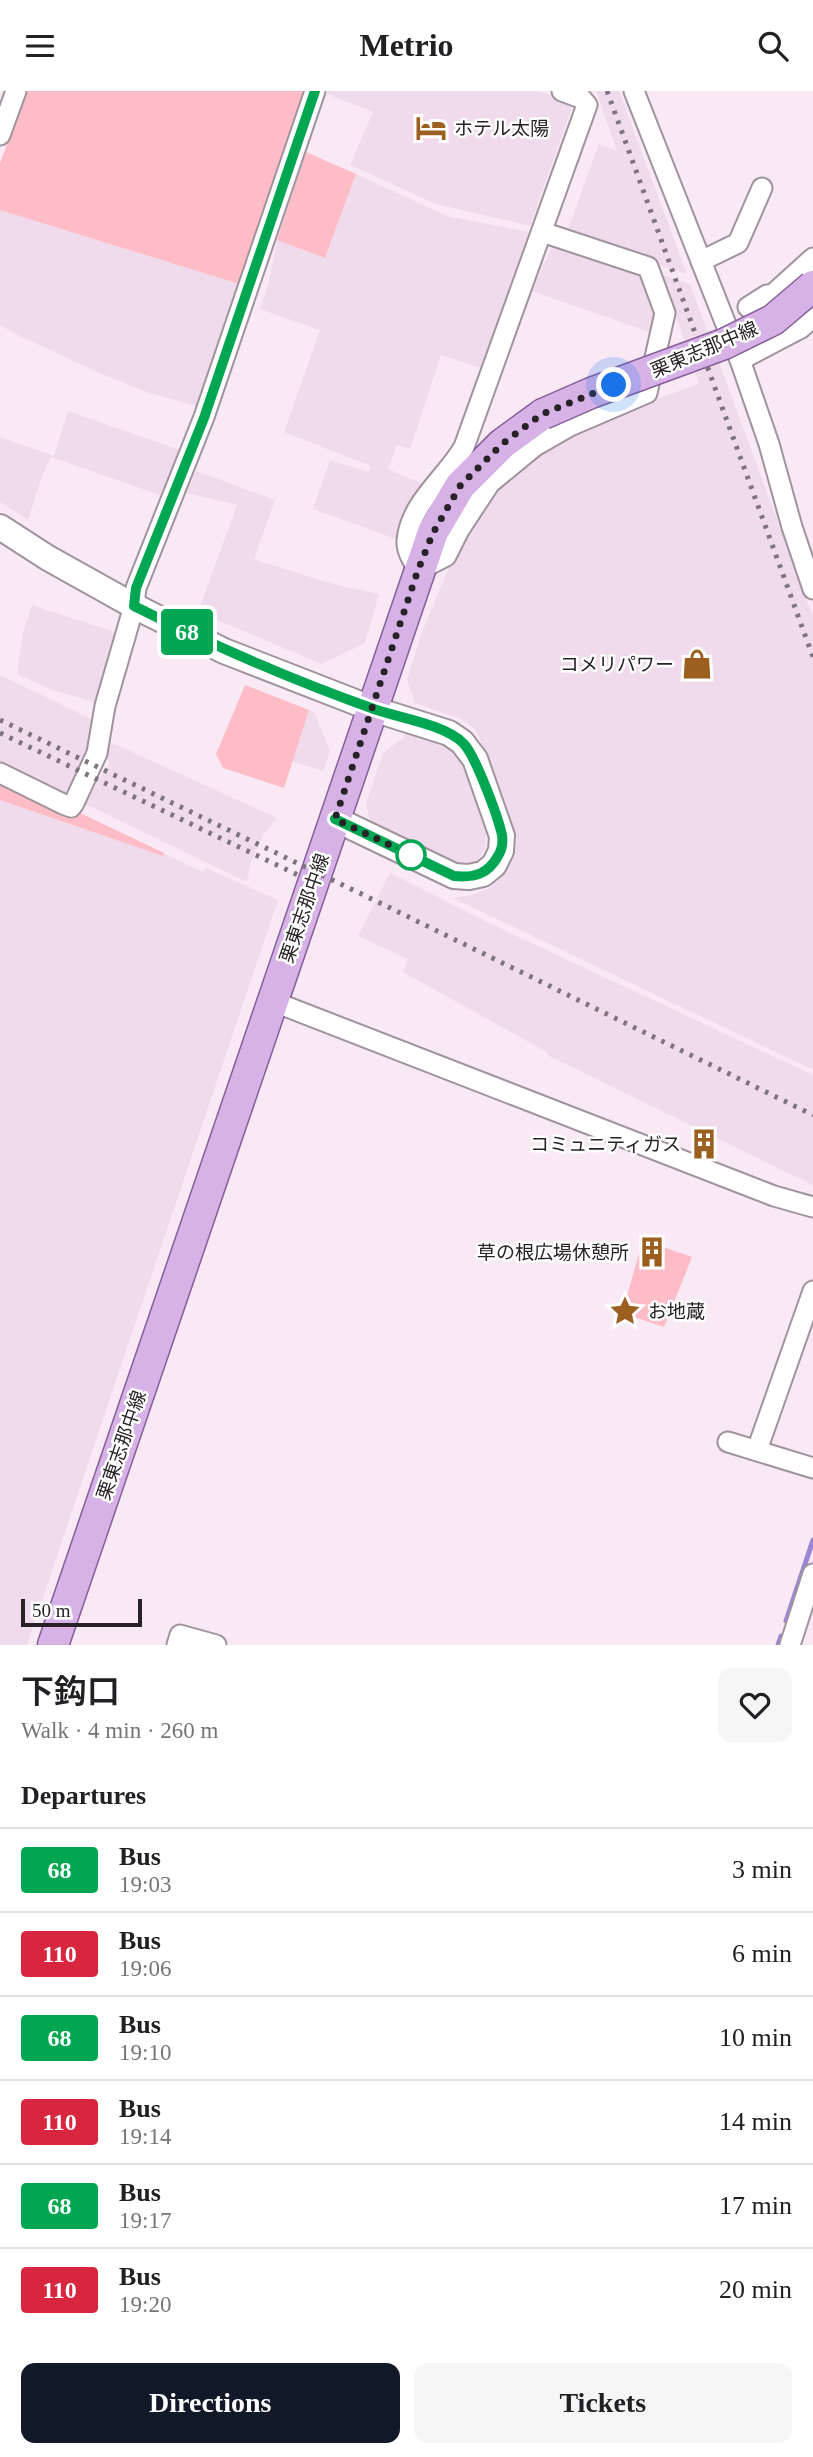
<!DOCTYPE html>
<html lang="en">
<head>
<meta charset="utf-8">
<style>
  :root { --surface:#fff; --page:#f6f6f6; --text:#202124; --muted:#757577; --line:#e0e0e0; --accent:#111827 }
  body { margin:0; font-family:"Times New Roman","Noto Sans JP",serif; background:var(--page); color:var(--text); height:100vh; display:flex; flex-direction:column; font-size:26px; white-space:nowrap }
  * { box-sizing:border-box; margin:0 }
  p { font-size:23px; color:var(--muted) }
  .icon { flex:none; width:38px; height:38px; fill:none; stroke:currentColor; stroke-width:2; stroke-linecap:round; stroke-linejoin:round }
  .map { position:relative; height:1554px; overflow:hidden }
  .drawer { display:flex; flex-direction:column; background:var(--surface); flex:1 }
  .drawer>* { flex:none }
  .badge { padding:0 14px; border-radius:5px; font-size:24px; line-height:46px }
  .scale { position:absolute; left:21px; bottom:18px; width:121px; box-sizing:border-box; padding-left:7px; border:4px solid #282227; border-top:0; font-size:19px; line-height:24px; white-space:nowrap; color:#282227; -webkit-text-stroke:5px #fff; paint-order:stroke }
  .you { position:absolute; width:35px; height:35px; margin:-18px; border:5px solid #fff; border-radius:50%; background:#1a73e8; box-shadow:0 0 0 10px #1a73e833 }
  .map>.badge { position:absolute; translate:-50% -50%; box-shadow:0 0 0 4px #fff }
  h2 { padding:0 21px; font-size:26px; line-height:63px }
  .round { display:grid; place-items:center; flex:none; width:74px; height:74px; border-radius:14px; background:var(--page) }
  .head { display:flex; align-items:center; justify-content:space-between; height:119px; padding:0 21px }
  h1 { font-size:33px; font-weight:600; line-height:52px }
  .action { display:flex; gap:14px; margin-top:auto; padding:14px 21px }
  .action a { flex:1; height:80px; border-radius:14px; background:var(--accent); color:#fff; font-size:28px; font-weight:600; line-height:80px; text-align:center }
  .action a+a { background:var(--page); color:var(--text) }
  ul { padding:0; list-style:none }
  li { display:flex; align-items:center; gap:21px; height:84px; padding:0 21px; border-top:2px solid var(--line) }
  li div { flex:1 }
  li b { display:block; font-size:26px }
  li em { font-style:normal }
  li .badge { min-width:77px; font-weight:700; text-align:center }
  header { display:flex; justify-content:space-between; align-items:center; height:91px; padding:0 21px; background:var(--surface); font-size:32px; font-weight:600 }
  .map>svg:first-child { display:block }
</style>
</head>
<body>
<header><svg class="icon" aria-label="menu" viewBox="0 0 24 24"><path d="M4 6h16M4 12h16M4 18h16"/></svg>Metrio<svg class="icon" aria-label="search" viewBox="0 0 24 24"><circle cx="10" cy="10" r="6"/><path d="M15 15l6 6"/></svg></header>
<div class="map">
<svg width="813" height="1554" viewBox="0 0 813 1554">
  <rect width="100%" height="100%" fill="#f8e9f5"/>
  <g fill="#f0dbec">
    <polygon points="328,0 539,0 569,11 572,16 530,135 436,113 350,74 373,21 327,3"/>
    <polygon points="596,0 619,0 687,183 658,174 656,170 567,141 599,53 617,60"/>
    <polygon points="356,83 447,125 529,141 481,277 441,264 410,358 397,354 388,378 425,394 396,448 313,418 330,369 368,381 371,375 284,341 320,239 260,218 269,191 277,149 325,167"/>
    <polygon points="0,119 239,193 196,315 147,301 97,281 20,245 0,234"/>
    <polygon points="552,155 640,184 658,223 652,242 532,200"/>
    <polygon points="662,184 690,193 813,526 813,979 453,807 472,804 490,797 501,786 515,766 517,748 479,646 473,636 461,628 415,612 407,589 422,541 456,460 493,403 512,382 539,361 576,341 623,320 699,293"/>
    <polygon points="68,320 180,359 163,405 51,366 42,385 28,429 0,411 0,346 54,365"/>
    <polygon points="196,380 275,409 254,468 329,492 379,503 365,552 322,573 198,521 237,414 187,402"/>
    <polygon points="32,514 118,542 98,612 52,599 17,583 23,542"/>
    <polygon points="0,584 91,628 93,632 91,646 74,684 69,705 0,672"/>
    <polygon points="309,619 314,621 330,660 323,680 292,670"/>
    <polygon points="405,641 446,654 460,668 486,742 486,755 477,771 459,775 371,733 366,713 383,662 403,647"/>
    <polygon points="108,650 277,727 263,744 251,770 247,791 83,712 110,672 106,667"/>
    <polygon points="0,692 74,727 77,721 203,781 206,777 278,809 27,1554 0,1554"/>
    <polygon points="390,782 489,832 813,984 813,1094 549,965 545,960 403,881 408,868 358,845"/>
  </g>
  <g fill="#febdc6">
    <polygon points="27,0 305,0 239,193 0,119 0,72"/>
    <polygon points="306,61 356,83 325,167 277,149"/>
    <polygon points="245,594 309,619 284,697 223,677 216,663"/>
    <polygon points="0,692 74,727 78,721 164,762 163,765 0,709"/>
    <polygon points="643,1149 692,1166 664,1236 622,1222"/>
  </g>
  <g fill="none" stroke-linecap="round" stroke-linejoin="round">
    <g stroke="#9b86d4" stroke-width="5">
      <polyline points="786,1530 813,1449"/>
      <polyline points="778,1554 781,1545"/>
    </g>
    <g stroke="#a1939e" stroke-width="23">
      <g id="minor">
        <polyline points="634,0 740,269 801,237 813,226"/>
        <polyline points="0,44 16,0"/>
        <path d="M542,141l106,35 17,46 -18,80 -77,33 -35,20 -45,37 -31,47 -13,26 -27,14c-6,-8 -13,-19 -12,-30 4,-38 39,-62 57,-93l123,-342 -6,-7 -19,-7"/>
        <polyline points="701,170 738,152 762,97"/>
        <polyline points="748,216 767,204 771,205"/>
        <polyline points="793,228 771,205 813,167"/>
        <polyline points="740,269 769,353 792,436 813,498"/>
        <polyline points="0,682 63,713 71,716 74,712 97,662 105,615 134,515 136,497 204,326 315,0"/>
        <polyline points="272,910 774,1105 813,1116"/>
        <polyline points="728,1351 813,1377"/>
        <polyline points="757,1359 813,1200"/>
        <polyline points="177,1554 180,1544 216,1554"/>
        <polyline points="790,1554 813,1483"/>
      </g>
    </g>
    <g stroke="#a1939e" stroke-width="28">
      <polyline id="tertiary" points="0,436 48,467 134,515 224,560 373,618 449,642 462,651 475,668 502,745 501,760 494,774 483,783 469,786 454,785 335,728"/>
    </g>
    <g stroke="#875e99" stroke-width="33">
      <polyline id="primary" points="53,1554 433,441 460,395 502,353 543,323"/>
    </g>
    <use href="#minor" stroke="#fff" stroke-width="19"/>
    <use href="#tertiary" stroke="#fff" stroke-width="24"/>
    <use href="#primary" stroke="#d6b2e7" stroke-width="30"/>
    <g stroke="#7e747c" stroke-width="5" stroke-dasharray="3.5 7" stroke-linecap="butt">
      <polyline points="607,0 813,566"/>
      <polyline points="0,629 378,811 813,1024"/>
      <polyline points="0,642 300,785"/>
    </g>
    <g stroke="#875e99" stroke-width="33" stroke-linecap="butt">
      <polyline id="primary-bridge" points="543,323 591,302 724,253 773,229 813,195"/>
    </g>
    <use href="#primary-bridge" stroke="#d6b2e7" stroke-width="30"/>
  </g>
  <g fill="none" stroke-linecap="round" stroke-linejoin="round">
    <g stroke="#fff" stroke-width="16">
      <path id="line" d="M315,0l-111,327 -68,170 -2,18c78,39 158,74 240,103 25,9 70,15 89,34 12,11 35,74 39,92 1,7 0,15 -4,21 -10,18 -23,22 -44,20l-119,-57"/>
    </g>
    <use href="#line" stroke="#00a651" stroke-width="10"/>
    <polyline stroke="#282227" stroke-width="7" stroke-dasharray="0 12.6" points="411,764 335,728 418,479 433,442 460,395 502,353 542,323 614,294"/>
  </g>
  <defs>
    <g id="hotel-bare" transform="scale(2.415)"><path d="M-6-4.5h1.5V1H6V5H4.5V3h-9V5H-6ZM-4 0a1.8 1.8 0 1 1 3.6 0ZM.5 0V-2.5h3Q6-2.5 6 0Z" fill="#9b601f" stroke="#fff" stroke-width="2.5" paint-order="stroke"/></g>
    <g id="shop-bare" transform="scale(2.415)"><path d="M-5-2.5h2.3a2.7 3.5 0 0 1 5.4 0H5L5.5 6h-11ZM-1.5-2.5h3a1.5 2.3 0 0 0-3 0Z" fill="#9b601f" stroke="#fff" stroke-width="2.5" paint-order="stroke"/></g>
    <g id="building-bare" transform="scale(2.415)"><path d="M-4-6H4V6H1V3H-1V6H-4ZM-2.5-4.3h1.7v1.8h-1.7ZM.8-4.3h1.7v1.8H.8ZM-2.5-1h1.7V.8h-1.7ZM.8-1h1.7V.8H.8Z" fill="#9b601f" stroke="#fff" stroke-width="2.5" paint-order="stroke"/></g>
    <g id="sight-bare" transform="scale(2.415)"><path d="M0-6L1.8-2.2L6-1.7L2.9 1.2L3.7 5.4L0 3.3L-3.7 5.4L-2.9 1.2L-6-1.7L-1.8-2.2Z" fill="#9b601f" stroke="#fff" stroke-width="2.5" paint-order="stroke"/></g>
  </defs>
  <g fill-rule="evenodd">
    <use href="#hotel-bare" x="431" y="37"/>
    <use href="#shop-bare" x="697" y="573"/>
    <use href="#building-bare" x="704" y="1053"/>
    <use href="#building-bare" x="652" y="1161"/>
    <use href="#sight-bare" x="625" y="1220"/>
  </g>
  <circle fill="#fff" stroke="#00a651" stroke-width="3.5" cx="411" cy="764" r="14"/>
  <g text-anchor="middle" stroke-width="5" stroke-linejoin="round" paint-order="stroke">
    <g font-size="19" fill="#282227" stroke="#fff" text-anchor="end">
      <text x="454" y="44" text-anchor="start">ホテル太陽</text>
      <text x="674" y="580">コメリパワー</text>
      <text x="681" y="1060">コミュニティガス</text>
      <text x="629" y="1168">草の根広場休憩所</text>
      <text x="648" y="1227" text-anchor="start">お地蔵</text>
    </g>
    <g font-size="19" fill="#282227" stroke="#fff">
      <text transform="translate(704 258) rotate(-23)" y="7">栗東志那中線</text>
      <text transform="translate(304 817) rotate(-71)" y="7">栗東志那中線</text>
      <text transform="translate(121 1354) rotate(-71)" y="7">栗東志那中線</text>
    </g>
  </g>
</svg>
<div class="scale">50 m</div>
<div class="you" style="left:614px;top:294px"></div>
<b class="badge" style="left:187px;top:541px;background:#00a651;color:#fff">68</b>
</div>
<section class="drawer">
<div class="head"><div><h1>下鈎口</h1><p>Walk · 4 min · 260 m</p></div><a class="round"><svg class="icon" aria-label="heart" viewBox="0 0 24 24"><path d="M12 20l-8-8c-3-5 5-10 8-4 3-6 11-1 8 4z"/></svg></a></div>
<h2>Departures</h2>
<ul>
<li><span class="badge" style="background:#00a651;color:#fff">68</span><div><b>Bus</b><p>19:03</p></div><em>3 min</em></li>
<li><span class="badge" style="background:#d7263d;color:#fff">110</span><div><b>Bus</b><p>19:06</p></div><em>6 min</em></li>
<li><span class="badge" style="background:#00a651;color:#fff">68</span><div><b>Bus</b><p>19:10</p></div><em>10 min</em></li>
<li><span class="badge" style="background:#d7263d;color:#fff">110</span><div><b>Bus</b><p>19:14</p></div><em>14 min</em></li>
<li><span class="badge" style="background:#00a651;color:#fff">68</span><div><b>Bus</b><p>19:17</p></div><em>17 min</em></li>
<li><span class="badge" style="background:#d7263d;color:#fff">110</span><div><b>Bus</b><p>19:20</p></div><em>20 min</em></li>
</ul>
<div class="action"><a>Directions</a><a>Tickets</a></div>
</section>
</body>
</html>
